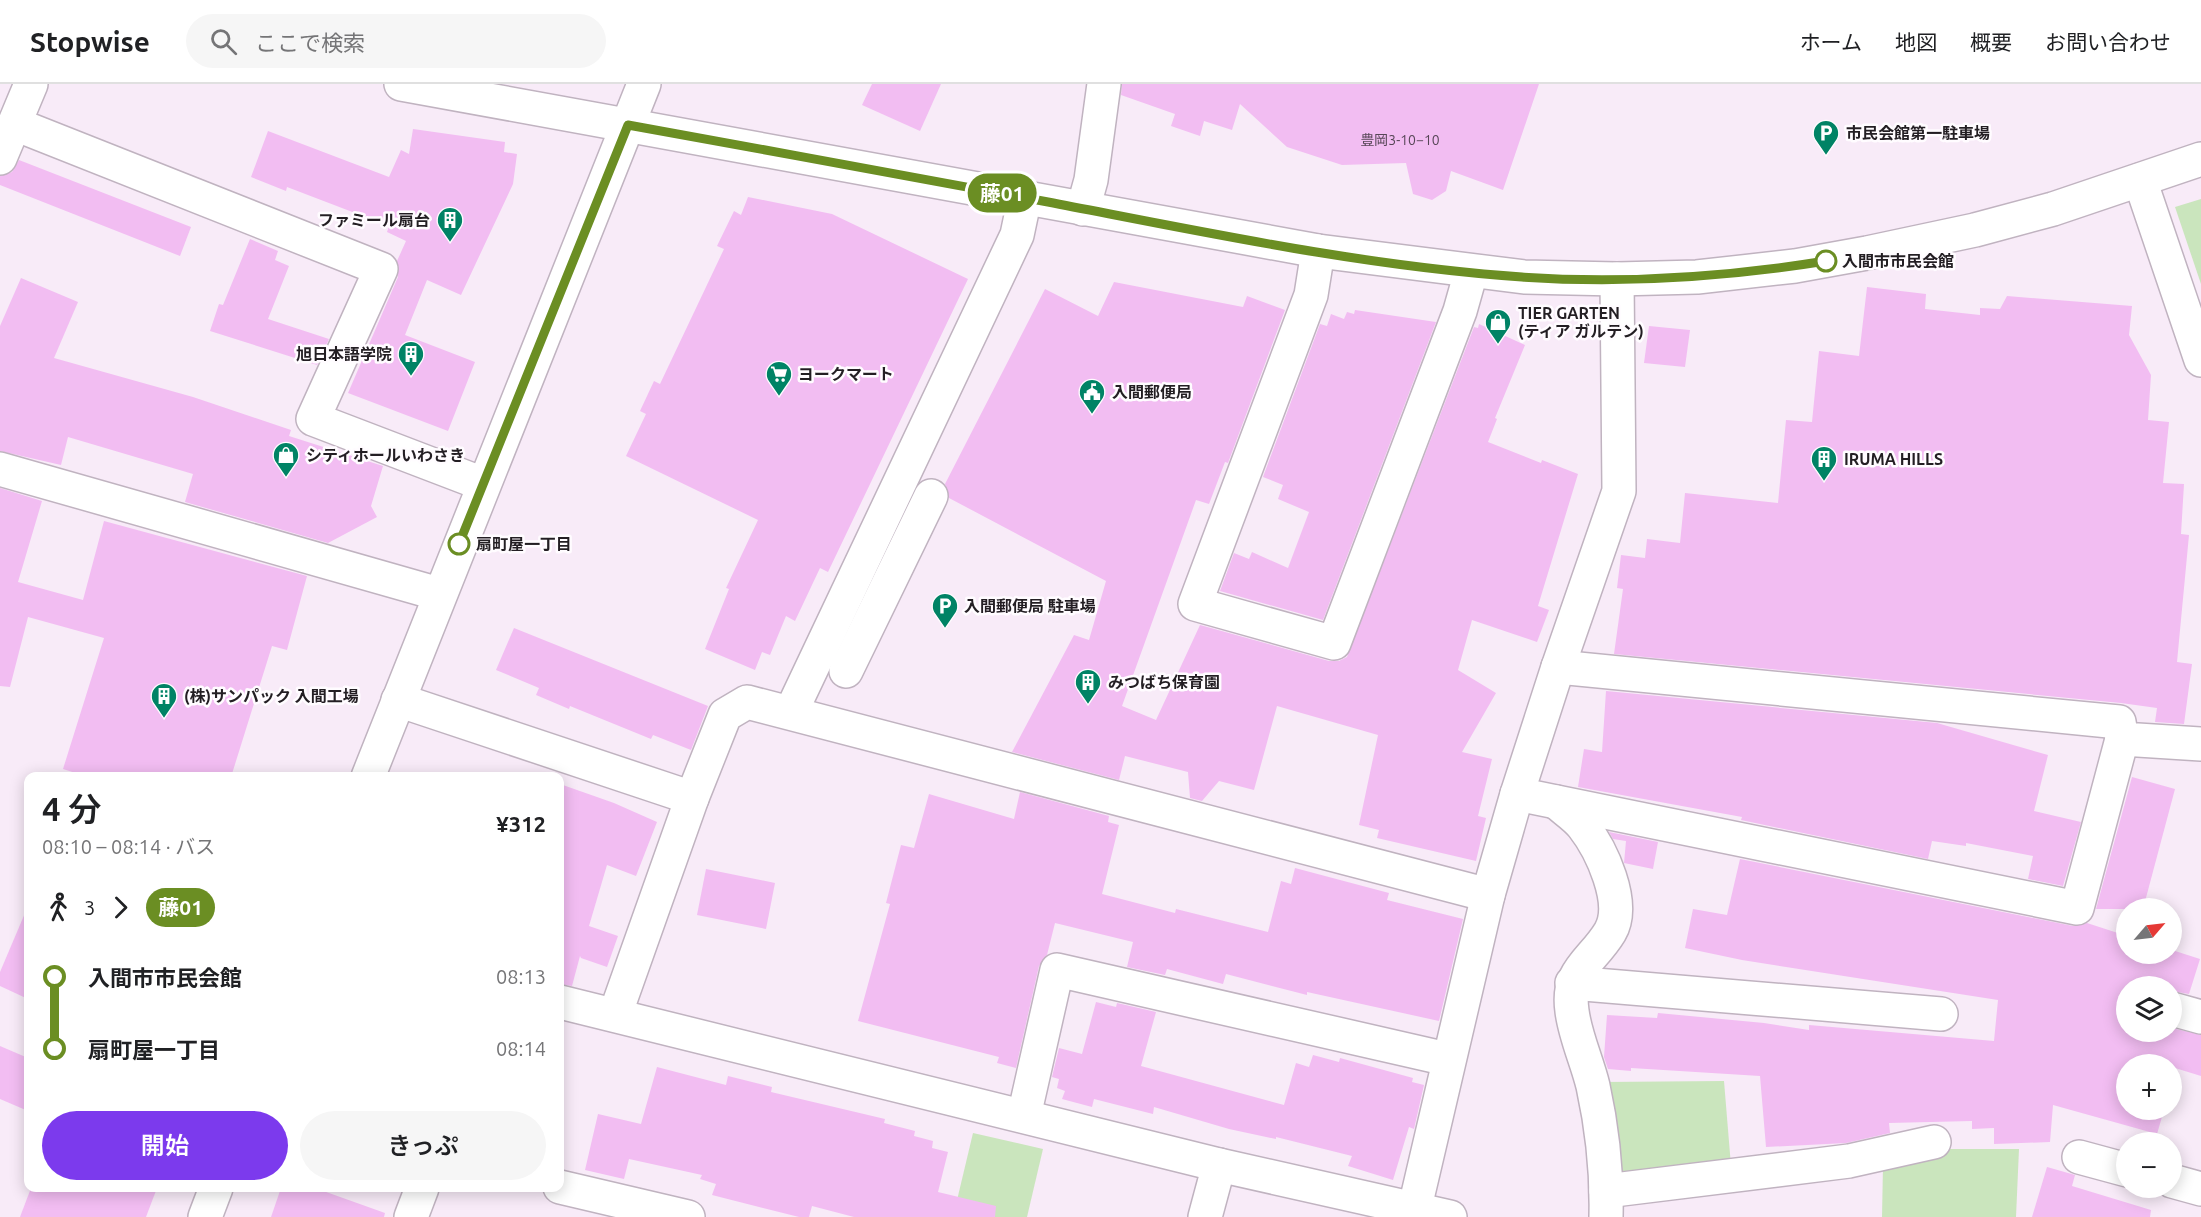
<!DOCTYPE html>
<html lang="ja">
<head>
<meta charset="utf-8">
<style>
  :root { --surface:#fff; --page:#f6f6f6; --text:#202124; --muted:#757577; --line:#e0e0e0; --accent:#7c3aed }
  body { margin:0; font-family:Ubuntu,"Noto Sans JP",sans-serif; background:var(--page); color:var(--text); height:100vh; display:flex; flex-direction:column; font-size:22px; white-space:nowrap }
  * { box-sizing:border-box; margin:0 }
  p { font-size:20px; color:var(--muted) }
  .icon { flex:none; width:33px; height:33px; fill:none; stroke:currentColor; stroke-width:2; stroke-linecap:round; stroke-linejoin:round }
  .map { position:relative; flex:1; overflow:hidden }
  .sheet { position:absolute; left:24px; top:688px; width:540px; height:420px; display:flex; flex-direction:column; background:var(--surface); border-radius:12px; box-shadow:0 3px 15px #0003 }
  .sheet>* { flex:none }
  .badge { padding:0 12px; border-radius:20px; font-size:21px; line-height:39px }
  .needle { width:39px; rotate:62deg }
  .controls { position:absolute; left:2116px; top:814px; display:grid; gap:12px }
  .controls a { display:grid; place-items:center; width:66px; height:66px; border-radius:50%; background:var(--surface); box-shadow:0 3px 15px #0003; font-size:30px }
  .map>.badge { position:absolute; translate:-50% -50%; box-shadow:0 0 0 3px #fff }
  .legs { display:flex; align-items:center; gap:9px; height:66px; padding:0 18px; font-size:20px }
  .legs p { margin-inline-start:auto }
  .head { display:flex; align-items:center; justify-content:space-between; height:102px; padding:0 18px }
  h1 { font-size:33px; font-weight:600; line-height:45px }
  .button { display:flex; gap:12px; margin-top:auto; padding:12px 18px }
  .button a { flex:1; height:69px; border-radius:36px; background:var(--accent); color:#fff; font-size:24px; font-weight:600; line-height:69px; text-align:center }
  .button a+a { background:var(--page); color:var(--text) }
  ul { padding:0 18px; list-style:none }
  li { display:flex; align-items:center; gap:21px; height:72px; font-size:22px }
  li i { display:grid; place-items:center; width:9px; height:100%; margin:0 8px; background:currentColor }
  li i::after { content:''; width:15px; height:15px; margin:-8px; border:4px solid; border-radius:50%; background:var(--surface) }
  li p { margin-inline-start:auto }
  li:first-child i { background:linear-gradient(#0000 50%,currentColor 0) }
  li:last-child i { background:linear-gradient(currentColor 50%,#0000 0) }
  header { display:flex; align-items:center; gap:36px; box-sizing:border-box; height:84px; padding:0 30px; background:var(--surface); border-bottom:2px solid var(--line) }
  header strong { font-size:28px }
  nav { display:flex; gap:33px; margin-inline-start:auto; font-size:21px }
  .search { width:420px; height:54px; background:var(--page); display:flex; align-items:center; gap:15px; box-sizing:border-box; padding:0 21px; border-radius:33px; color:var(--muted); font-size:22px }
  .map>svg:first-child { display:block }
</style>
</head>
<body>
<header>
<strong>Stopwise</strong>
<div class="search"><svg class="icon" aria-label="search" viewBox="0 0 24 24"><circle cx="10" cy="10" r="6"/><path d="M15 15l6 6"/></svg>ここで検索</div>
<nav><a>ホーム</a><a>地図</a><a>概要</a><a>お問い合わせ</a></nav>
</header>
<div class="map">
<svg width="2201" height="1133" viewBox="0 0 2201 1133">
  <rect width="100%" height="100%" fill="#f8ebf8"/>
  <g fill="#cae5bd">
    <polygon points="2201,115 2201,200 2175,123"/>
    <polygon points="1724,997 1731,1082 1619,1093 1602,998"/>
    <polygon points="973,1049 1043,1065 1027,1133 953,1133"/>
    <polygon points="1945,1065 2019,1065 2016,1133 1882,1133 1883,1081"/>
  </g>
  <g fill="#f2bdf2">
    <polygon points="872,0 941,0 920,47 862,21"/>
    <polygon points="1122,0 1539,0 1503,106 1451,87 1446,107 1432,116 1413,110 1406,79 1342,81 1287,63 1240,20 1232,46 1204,37 1200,52 1171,42 1175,30 1121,11"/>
    <polygon points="413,45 505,58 504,68 517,70 513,100 461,211 427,196 405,251 475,278 448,347 348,309 398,193 397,177 406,157 387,148 389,142 287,103 286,107 251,93 268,47 389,93 401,66 409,70"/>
    <polygon points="19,76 191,143 180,172 0,101 0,92 12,88"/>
    <polygon points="748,113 832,130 968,195 828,488 820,484 795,537 786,532 770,571 762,568 755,586 705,565 729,505 726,504 758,436 626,372 646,330 640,327 654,297 660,300 724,165 717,162 734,127 741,131"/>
    <polygon points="250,155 278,167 275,176 289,182 268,235 329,255 317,281 210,247 219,220 223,221"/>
    <polygon points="21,194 78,218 54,274 193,313 291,346 289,352 383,382 371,422 377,433 328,459 185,418 193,390 68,353 61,381 0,367 0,242"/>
    <polygon points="1114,198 1243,223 1247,212 1285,226 1228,379 1225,378 1209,420 1196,416 1122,622 1156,636 1200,541 1329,577 1339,577 1347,573 1474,243 1478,244 1479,240 1525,261 1495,334 1497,335 1488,358 1541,379 1542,376 1578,390 1538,522 1549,526 1537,558 1472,536 1458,586 1496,609 1462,668 1492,675 1478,732 1486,734 1476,777 1377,754 1379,746 1359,741 1378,651 1277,622 1254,706 1219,697 1202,717 1190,714 1188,688 1125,672 1119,696 1012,668 1074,551 1089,556 1106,497 949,414 945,400 1045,205 1098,232"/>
    <polygon points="1867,203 1926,210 1925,225 1980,231 1980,224 2000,225 2007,212 2132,222 2129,251 2151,291 2148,336 2169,338 2163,399 2184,400 2181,450 2189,451 2177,578 2192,580 2184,640 2155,638 2157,624 2121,619 1614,570 1623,505 1617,504 1621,471 1645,474 1647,455 1680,459 1685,409 1778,419 1786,336 1812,338 1819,267 1859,272"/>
    <polygon points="1355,226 1436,238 1323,536 1220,507 1234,469 1249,475 1252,468 1288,484 1309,428 1278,415 1283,401 1263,393 1320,240 1327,242 1331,230 1344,235 1347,228 1354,230"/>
    <polygon points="1649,242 1690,246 1685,283 1644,279"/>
    <polygon points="0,404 42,417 18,498 83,516 104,437 307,492 287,566 272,562 231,693 88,693 63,685 104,554 28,533 10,603 0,602"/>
    <polygon points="514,544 708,622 691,666 653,651 651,655 570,622 569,625 536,611 539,604 496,586"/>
    <polygon points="1606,607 1937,639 2048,671 2034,727 2081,738 2063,802 2028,795 2033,772 1966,759 1966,762 1932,757 1928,775 1741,736 1742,733 1578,703 1584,665 1602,668"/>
    <polygon points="2132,693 2175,705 2143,825 2096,825"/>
    <polygon points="560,700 614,719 657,738 636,792 607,781 589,842 618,852 607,883 581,874 580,872 572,902 560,900"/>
    <polygon points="1020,708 1109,732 1108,738 1119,741 1102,810 1175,829 1176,825 1268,848 1281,797 1291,800 1295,784 1389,809 1387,816 1463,835 1439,937 1307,908 1307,911 1226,890 1223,900 1167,885 1165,891 1127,883 1133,858 1055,839 1047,871 1039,882 1016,984 997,979 999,973 858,937 890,820 886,819 901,761 914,764 929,710 1014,735"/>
    <polygon points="1609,748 1658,758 1653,785 1624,779 1626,757 1613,755"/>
    <polygon points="1740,775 2073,842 2087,839 2127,852 2127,870 2172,870 2172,866 2200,875 2189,910 2172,907 2172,903 2127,903 2127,948 2172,948 2172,944 2201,951 2201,992 2175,984 2172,996 2172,981 2127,981 2127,1026 2164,1026 2157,1050 2053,1021 2050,1058 1994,1060 1994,1044 1972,1045 1972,1037 1889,1039 1890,1049 1846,1059 1766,1063 1760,992 1631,984 1631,987 1608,985 1604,973 1607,931 1657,934 1658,929 1764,939 1809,946 1809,941 1994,957 1998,916 1742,876 1685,864 1693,825 1727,831"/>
    <polygon points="706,785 775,799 766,845 697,831"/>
    <polygon points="28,822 28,915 0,902 0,888"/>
    <polygon points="1096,918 1116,923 1117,919 1156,928 1141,982 1284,1021 1296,979 1309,983 1313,971 1339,978 1340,974 1413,994 1412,998 1424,1001 1414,1045 1409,1043 1393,1096 1348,1082 1352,1072 1276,1053 1276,1055 1229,1045 1154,1023 1153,1030 1094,1015 1092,1023 1062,1015 1065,1007 1057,1004 1059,995 1052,993 1059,964 1082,970"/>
    <polygon points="0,962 28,974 28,1027 0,1015"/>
    <polygon points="657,983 726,1001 728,992 772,1003 771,1008 885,1035 884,1039 915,1047 914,1052 933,1057 932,1064 948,1068 938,1108 996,1122 995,1133 854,1133 812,1122 809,1133 799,1133 712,1111 716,1100 700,1095 702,1091 629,1075 624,1095 585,1086 598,1030 641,1040"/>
    <polygon points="2047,1083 2075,1091 2072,1102 2151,1126 2150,1133 2032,1133"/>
    <polygon points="31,1104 157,1104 146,1133 20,1133"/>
    <polygon points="281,1104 315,1104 385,1129 384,1133 271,1133"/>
  </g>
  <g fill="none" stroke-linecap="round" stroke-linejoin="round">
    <g stroke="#c0b3c0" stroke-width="36">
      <g id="minor">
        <polyline points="401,0 1318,167 1524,193 1617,195 1697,193 1795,182 1867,169 1975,146 2053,125 2201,75"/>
        <polyline points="15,40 381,185 313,335 483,400"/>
        <polyline points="0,74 31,0"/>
        <polyline points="2140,96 2201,276"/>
        <polyline points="1083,125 1091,96 1104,0"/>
        <polyline points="1318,167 1311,211 1195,520 1334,559 1460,227 1471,188"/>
        <polyline points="0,385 439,510"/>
        <polyline points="1558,583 2119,638 2122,655 2201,660"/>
        <polyline points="846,587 931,412"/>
        <polyline points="398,616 692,714"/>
        <polyline points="791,628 1017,151 1025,113"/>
        <polyline points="368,693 644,0"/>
        <polyline points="1517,710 2077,824 2122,655"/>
        <path d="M1556,718c9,8 20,15 27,24 18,23 44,77 27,106 -18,30 -44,38 -38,79 3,25 15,50 21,75 9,41 14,88 13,131"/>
        <polyline points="1572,899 1941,930"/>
        <polyline points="560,918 1219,1081 1450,1133"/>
        <polyline points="2172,925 2201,933"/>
        <polyline points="615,931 692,714 725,631 747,618 1488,811"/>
        <polyline points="1024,1032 1057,886 1447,975"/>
        <polyline points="2079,1073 2127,1086"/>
        <polyline points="2172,1097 2201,1105"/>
        <polyline points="560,1103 688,1133"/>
        <polyline points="1606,1107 1849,1077 1934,1058"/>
        <polyline points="1415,1123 1488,811 1517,710 1558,583 1619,407 1617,195"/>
        <polyline points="205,1133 216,1104"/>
        <polyline points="411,1133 422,1104"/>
        <polyline points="1205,1133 1219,1081"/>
      </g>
    </g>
    <use href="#minor" stroke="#fff" stroke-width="33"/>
  </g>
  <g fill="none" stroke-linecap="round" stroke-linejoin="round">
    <g stroke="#fff" stroke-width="14">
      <path id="line-1" d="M459,460l169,-419c140,26 280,50 420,77 156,30 315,64 474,75 102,7 204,0 304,-16"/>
    </g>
    <use href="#line-1" stroke="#6b8e23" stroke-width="9"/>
  </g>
  <defs>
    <g id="parking-pin" transform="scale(1.35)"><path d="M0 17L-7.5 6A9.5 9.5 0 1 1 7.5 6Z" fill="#008365" stroke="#fffcff"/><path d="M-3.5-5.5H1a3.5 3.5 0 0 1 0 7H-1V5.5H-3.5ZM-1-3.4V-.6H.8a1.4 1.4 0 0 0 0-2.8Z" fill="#fff"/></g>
    <g id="building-pin" transform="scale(1.35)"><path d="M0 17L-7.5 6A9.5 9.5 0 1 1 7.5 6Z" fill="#008365" stroke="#fffcff"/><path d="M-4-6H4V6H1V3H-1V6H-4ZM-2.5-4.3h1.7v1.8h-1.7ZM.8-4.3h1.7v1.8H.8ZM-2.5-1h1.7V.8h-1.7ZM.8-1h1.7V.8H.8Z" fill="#fff"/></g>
    <g id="shop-pin" transform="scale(1.35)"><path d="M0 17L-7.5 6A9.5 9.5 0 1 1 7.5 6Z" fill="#008365" stroke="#fffcff"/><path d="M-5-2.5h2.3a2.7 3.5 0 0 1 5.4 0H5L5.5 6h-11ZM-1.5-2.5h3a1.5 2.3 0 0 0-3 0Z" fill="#fff"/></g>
    <g id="supermarket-pin" transform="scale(1.35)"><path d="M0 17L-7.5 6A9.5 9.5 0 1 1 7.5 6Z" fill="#008365" stroke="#fffcff"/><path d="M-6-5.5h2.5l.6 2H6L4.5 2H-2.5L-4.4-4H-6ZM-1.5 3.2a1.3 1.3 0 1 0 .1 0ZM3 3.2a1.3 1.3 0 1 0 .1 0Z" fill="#fff"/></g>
    <g id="civic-pin" transform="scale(1.35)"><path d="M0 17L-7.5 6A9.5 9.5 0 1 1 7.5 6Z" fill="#008365" stroke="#fffcff"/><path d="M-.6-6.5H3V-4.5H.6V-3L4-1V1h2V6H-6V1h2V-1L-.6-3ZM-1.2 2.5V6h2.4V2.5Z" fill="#fff"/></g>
  </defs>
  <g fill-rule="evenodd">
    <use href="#parking-pin" x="1826" y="49"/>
    <use href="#building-pin" x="450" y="136"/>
    <use href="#shop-pin" x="1498" y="238"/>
    <use href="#building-pin" x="411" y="270"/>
    <use href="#supermarket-pin" x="779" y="290"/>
    <use href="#civic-pin" x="1092" y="308"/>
    <use href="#shop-pin" x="286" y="371"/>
    <use href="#building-pin" x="1824" y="375"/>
    <use href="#parking-pin" x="945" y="522"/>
    <use href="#building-pin" x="1088" y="598"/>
    <use href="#building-pin" x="164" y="612"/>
  </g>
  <g fill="#fff" stroke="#6b8e23" stroke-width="3">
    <circle cx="1826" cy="177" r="10"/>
    <circle cx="459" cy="460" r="10"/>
  </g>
  <g text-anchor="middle" stroke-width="5" stroke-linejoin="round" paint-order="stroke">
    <g font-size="14" fill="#574657">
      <text x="1400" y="61">豊岡3-10−10</text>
    </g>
    <g font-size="16" font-weight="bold" fill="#231e23" stroke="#fffcff" text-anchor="start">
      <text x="1846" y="55">市民会館第一駐車場</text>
      <text x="430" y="142" text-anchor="end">ファミール扇台</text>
      <text x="1518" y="235">TIER GARTEN<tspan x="1518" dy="18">(ティア ガルテン)</tspan></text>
      <text x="392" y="276" text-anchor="end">旭日本語学院</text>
      <text x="798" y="296">ヨークマート</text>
      <text x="1112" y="314">入間郵便局</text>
      <text x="306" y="377">シティホールいわさき</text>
      <text x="1844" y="381">IRUMA HILLS</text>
      <text x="964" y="528">入間郵便局 駐車場</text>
      <text x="1108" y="604">みつばち保育園</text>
      <text x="184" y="618">(株)サンパック 入間工場</text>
    </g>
    <g font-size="16" font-weight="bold" fill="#231e23" stroke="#fffcff" text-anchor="start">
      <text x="1842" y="183">入間市市民会館</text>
      <text x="476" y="466">扇町屋一丁目</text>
    </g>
  </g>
</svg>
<div class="controls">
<a><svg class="needle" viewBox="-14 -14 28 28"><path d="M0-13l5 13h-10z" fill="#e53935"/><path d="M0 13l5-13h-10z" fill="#757577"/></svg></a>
<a><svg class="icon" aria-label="layers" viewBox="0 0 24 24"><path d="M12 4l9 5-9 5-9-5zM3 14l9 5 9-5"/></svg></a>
<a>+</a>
<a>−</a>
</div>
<b class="badge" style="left:1002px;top:109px;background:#6b8e23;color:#fff">藤01</b>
<section class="sheet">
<div class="head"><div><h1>4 分</h1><p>08:10 – 08:14 · バス</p></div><b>¥312</b></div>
<div class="legs"><svg class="icon" aria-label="walk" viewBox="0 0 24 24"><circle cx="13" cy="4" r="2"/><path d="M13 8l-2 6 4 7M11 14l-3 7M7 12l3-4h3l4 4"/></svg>3<svg class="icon" aria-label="forward" viewBox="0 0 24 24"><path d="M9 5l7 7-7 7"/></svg><b class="badge" style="background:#6b8e23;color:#fff">藤01</b></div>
<ul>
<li><i style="color:#6b8e23"></i><b>入間市市民会館</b><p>08:13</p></li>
<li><i style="color:#6b8e23"></i><b>扇町屋一丁目</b><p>08:14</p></li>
</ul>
<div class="button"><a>開始</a><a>きっぷ</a></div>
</section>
</div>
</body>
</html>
